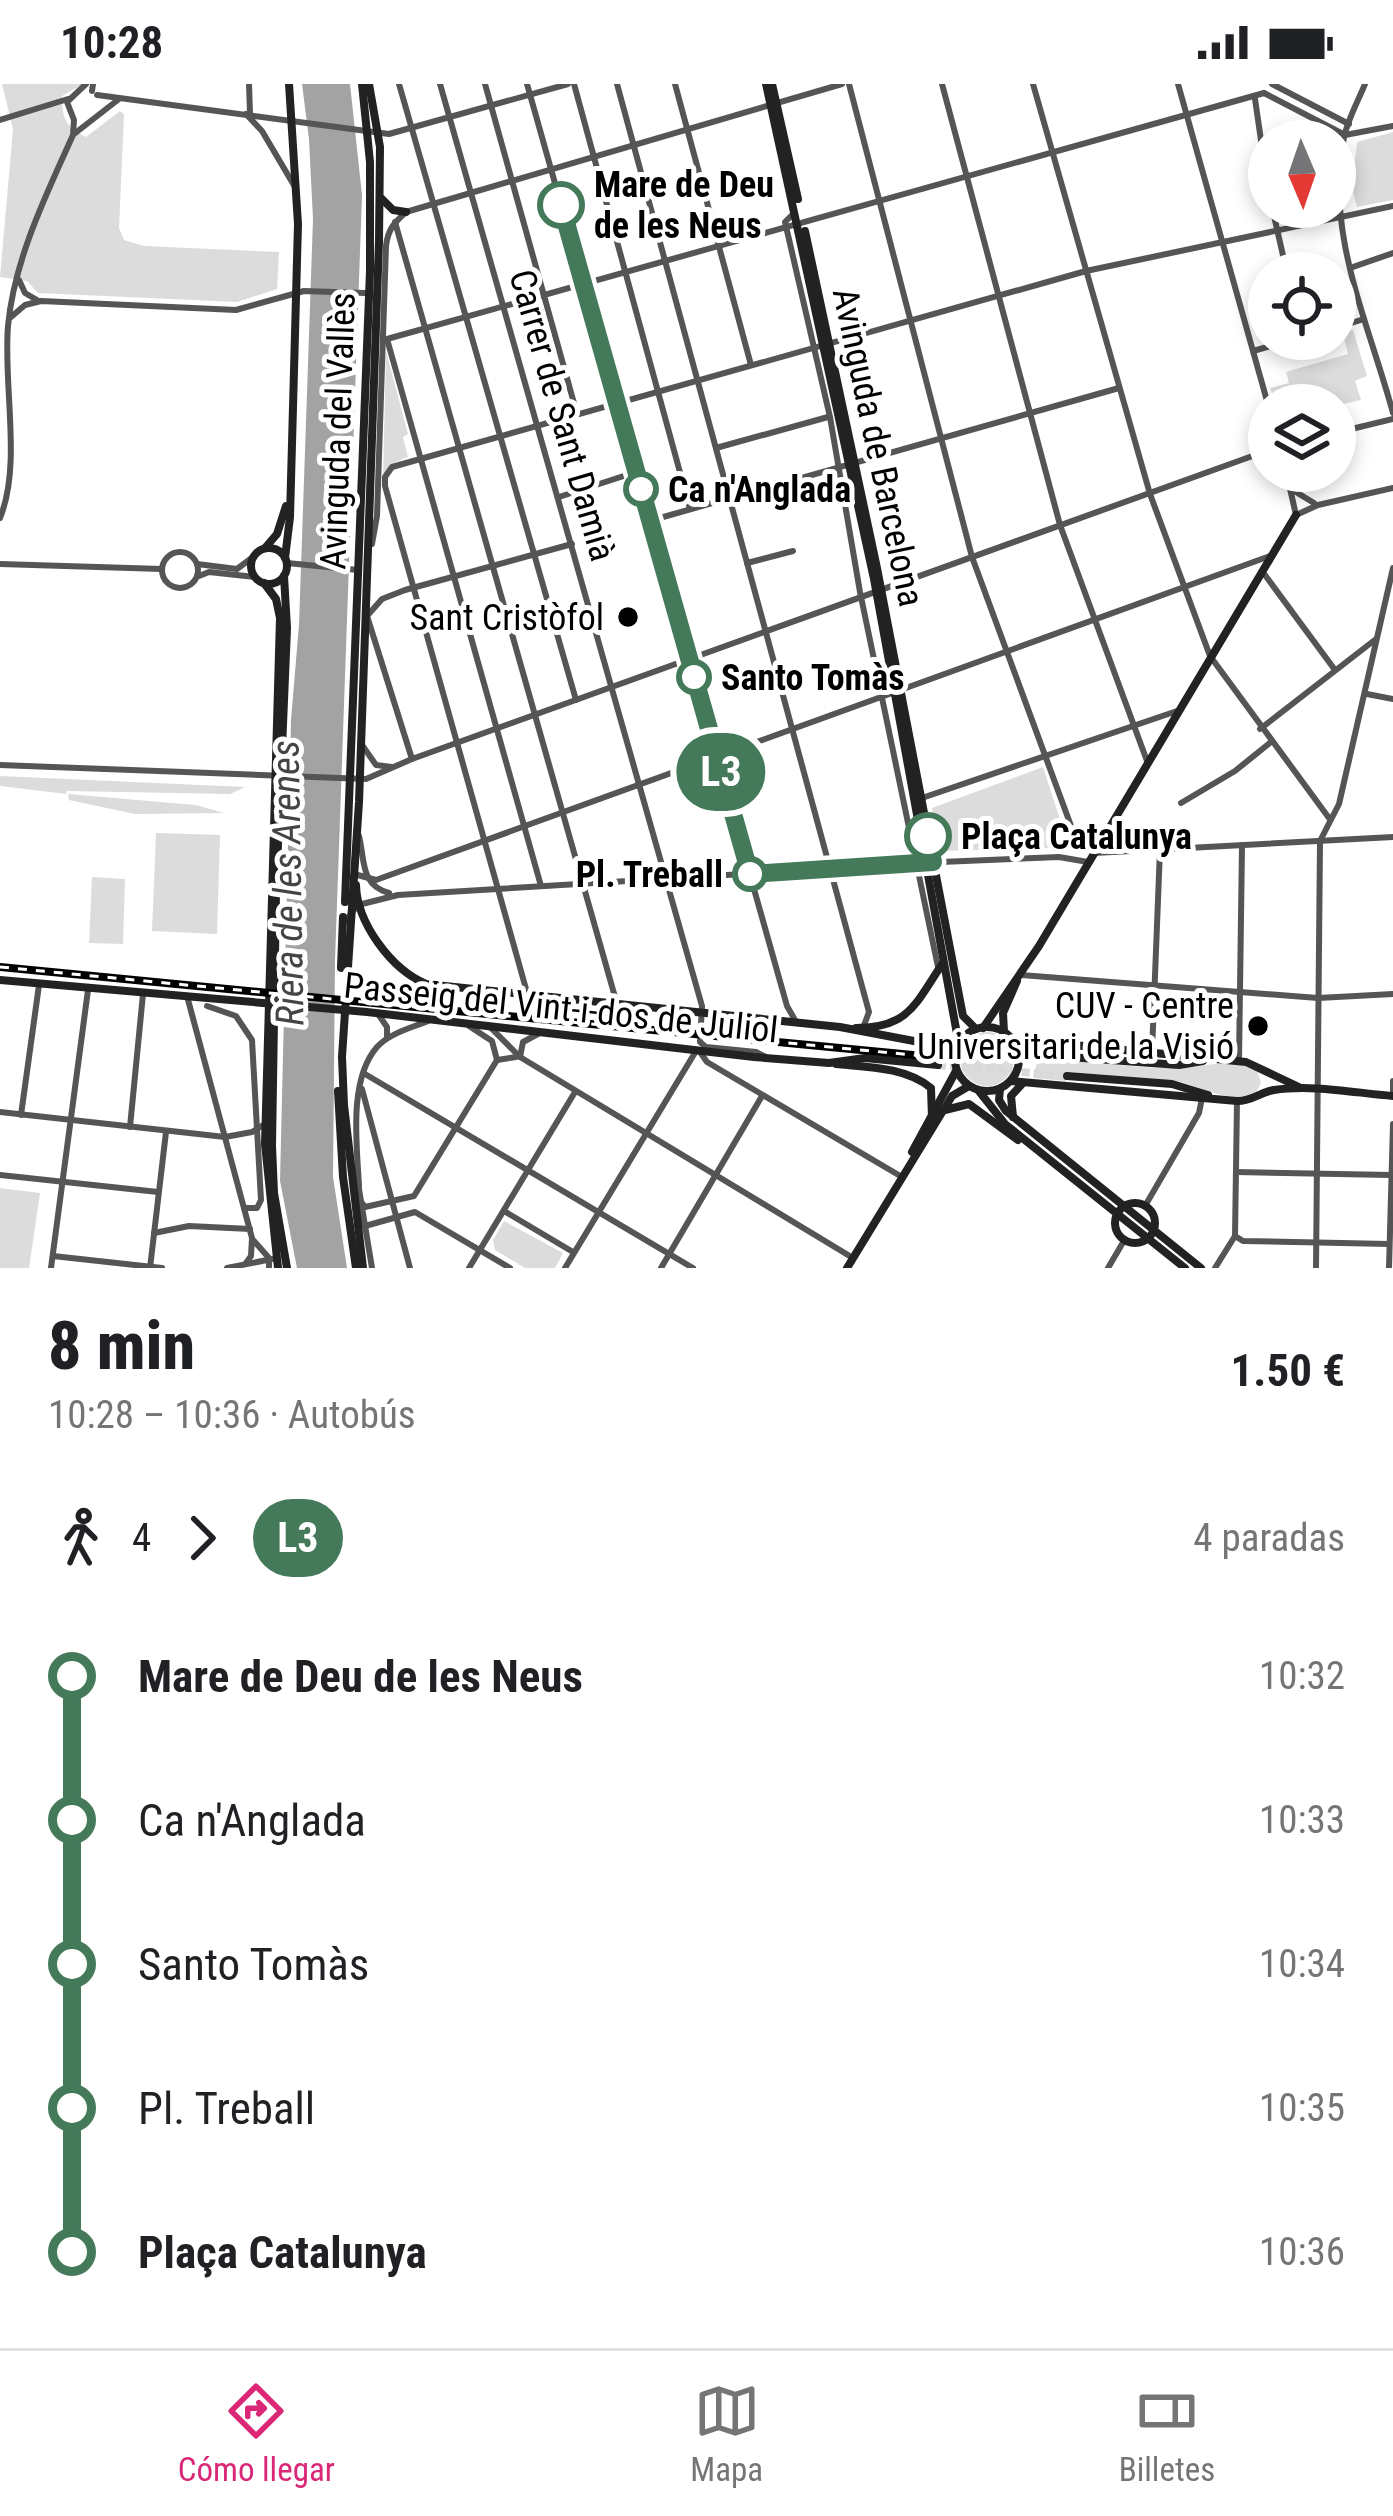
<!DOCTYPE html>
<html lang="es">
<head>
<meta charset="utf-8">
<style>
  :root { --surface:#fff; --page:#f6f6f6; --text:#202124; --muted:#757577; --line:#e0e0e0; --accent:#db2777 }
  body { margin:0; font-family:"Roboto Condensed",sans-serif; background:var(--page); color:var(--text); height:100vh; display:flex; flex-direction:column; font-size:45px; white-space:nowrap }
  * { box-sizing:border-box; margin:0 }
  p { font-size:39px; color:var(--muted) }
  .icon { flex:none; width:66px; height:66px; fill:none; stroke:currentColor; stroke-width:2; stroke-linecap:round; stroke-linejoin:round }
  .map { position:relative; height:1184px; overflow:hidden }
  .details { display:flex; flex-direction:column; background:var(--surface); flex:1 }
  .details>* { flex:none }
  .badge { padding:0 24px; border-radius:39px; font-size:42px; line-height:78px }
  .needle { width:78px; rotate:178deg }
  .buttons { position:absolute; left:1248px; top:36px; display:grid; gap:24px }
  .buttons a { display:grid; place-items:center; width:108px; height:108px; border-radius:50%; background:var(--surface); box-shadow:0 6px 18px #0003; font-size:60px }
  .map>.badge { position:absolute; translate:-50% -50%; box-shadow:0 0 0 6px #fff }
  .legs { display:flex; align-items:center; gap:18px; height:132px; padding:0 48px; font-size:39px }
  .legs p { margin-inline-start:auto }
  .summary { display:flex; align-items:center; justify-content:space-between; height:204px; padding:0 48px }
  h1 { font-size:66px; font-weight:800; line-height:90px }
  ul { padding:0 48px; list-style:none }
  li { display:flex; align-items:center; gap:42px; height:144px; font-size:45px }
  li i { display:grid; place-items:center; width:18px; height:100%; margin:0 15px; background:currentColor }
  li i::after { content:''; width:30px; height:30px; margin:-15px; border:9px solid; border-radius:50%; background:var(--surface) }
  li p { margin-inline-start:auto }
  li:first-child i { background:linear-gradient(#0000 50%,currentColor 0) }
  li:last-child i { background:linear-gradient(currentColor 50%,#0000 0) }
  .status { display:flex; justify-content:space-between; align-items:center; height:84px; padding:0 60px; background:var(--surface); direction:ltr }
  .status svg { height:33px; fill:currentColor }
  .menu { display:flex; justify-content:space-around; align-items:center; height:168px; border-top:3px solid var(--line); background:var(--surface); font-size:33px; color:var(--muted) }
  .menu a { display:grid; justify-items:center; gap:6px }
  .menu .active { color:var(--accent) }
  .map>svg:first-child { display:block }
</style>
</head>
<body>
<div class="status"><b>10:28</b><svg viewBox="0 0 49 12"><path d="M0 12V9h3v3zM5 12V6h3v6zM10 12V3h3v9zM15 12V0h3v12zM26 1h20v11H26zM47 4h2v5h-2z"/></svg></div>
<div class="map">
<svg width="1393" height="1184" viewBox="0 0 1393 1184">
  <rect width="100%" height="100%" fill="#fff"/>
  <g fill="#dcdcdc">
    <path d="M2,0h81l-21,12c0,23 4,31 24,41l34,-26 4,3 -5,114 5,12 20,6 135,6 -2,37 -40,13 -199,-9 -11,-12 -27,-4 13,-148z"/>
    <polygon points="1393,48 1393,116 1357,123 1352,104 1357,58"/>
    <polygon points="1353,246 1367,292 1355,297 1361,316 1335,322 1276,321 1270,304 1289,299 1286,288 1348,270 1343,249"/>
    <polygon points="386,267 408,350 403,353 408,373 391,380 383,393"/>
    <polygon points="1043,683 1064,748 1052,764 941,767 932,724"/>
    <polygon points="0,692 245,703 230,710 67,707 66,710 0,702"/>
    <polygon points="68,710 196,721 224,729 135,730 69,716"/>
    <polygon points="156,749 220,751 217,850 152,847"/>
    <polygon points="92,793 125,795 123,860 89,859"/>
    <circle cx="987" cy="975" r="27"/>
    <path d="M1041,964l27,2v10c35,2 71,9 106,8 27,0 57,-12 83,3l4,11 -5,11c-31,12 -56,-9 -82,-12 -36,-4 -71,-6 -107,-9l-1,9 -33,-3z"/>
    <polygon points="0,1104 40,1109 29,1184 0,1184"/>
    <polygon points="504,1137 563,1169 555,1184 525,1184 495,1166 493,1156"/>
  </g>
  <polygon fill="#a3a3a3" points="302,0 350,0 362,111 335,876 333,1093 347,1184 297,1184 280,1097 291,636 299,541 313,135 309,55"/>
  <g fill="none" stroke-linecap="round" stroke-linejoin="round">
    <g stroke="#d9d9d9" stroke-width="8" stroke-dasharray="8 4" stroke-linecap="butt">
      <polyline points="935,961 1069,973"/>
      <polyline points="938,981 1067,992"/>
    </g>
    <g stroke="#555" stroke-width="6">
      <polyline points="249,0 250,29"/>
      <polyline points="399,0 576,616"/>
      <polyline points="440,0 702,922 700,958 706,963 756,968 766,973"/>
      <polyline points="485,0 577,330"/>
      <polyline points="527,0 787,922 795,936"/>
      <polyline points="574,0 690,425"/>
      <polyline points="617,0 869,928 863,944"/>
      <polyline points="675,0 751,281"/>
      <polyline points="849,0 972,473 1074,750 1094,769 1393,753"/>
      <polyline points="942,0 1060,441 1147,677"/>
      <polyline points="1033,0 1150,410 1210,572 1329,734"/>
      <polyline points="1178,0 1269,324"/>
      <polyline points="1272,0 1349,40"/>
      <path d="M1365,0c-7,17 -17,35 -21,53 -20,94 25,187 49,276"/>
      <polyline points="92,7 93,0"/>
      <polyline points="1264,9 1345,51 1393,42"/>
      <polyline points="97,11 389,50 568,0"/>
      <polyline points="1255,15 1269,111"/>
      <polyline points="246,30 262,47 295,103"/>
      <polyline points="0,36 68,15"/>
      <polyline points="74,50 119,15"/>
      <polyline points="1272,123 1287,189"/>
      <polyline points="793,130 785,138 830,333 860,508 938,883"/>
      <polyline points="395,138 617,920"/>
      <polyline points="1350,184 1393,169"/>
      <polyline points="19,196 25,209 37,216"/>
      <polyline points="11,233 25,221 41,217 236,226 304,207 365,209"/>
      <polyline points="1335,244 1364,235"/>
      <polyline points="1253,267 1296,255"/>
      <polyline points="1335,349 1393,335"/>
      <polyline points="716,364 828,333"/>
      <polyline points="1286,387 1296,431 1318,421 1393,404"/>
      <polyline points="1291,405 1314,419"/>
      <polyline points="559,413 636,388"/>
      <path d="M0,434c22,-54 3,-132 8,-192 6,-66 38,-131 65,-191l1,-15 -7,-18 19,-18"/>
      <polyline points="649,437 1119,304"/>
      <path d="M372,460l5,-28 9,-270c2,-17 8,-23 20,-34l436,-128"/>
      <circle cx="180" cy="486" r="18"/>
      <polyline points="287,479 358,486"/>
      <polyline points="747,479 793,467"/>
      <polyline points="0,480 162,485"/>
      <polyline points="197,480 237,485 253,473"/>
      <polyline points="1262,487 1335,586"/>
      <polyline points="199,492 209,488 255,493"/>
      <polyline points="1367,610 1393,615"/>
      <polyline points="1260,645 1376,555"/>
      <polyline points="362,661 376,681 392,683"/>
      <polyline points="412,675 367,532 382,515 405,506 572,460"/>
      <polyline points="0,681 366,695 412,675 1269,366"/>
      <polyline points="919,715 1177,627"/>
      <polyline points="1181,719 1235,687 1271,658"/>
      <path d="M359,752c6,24 1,49 30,57"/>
      <polyline points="354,790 376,796 1270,472"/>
      <polyline points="541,802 387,255 1264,9"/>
      <polyline points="343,840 358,821 398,811 941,778 1059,773 1088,778"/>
      <polyline points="1021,891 1318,914 1393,910"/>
      <polyline points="187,912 252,1154 251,1172 246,1179"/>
      <polyline points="528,912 385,402 385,393 392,383 1086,187 1393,122"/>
      <polyline points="207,922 236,932 252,956 261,1116 257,1124 244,1124"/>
      <polyline points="378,930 387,943 387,953"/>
      <polyline points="469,942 492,957 497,976"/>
      <polyline points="490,943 520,973 853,1174"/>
      <polyline points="700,968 707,978 902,1093"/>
      <polyline points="1152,968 1160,765"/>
      <polyline points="520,973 523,958 538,950"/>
      <polyline points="1239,977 1242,761"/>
      <polyline points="365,990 693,1184"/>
      <polyline points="1393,997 1393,1011"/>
      <polyline points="362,1005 410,1184"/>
      <polyline points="0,1028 225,1053 252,1048 265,1040"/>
      <polyline points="21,1031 39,901"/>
      <polyline points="130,1043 143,910"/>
      <polyline points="1236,1088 1391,1091"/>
      <polyline points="0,1091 158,1108"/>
      <polyline points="358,1099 372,1184"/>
      <path d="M359,1102c-2,-40 -11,-106 18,-139 13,-14 34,-19 51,-26"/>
      <polyline points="362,1119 365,1123 414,1112 497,976 516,973"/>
      <polyline points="1145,1122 1199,1029 1202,1014"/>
      <polyline points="504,1127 573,1168"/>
      <polyline points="358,1139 365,1142 415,1128 510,1184"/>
      <polyline points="154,1149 189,1142 250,1145"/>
      <polyline points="1235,1152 1243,1157 1389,1160"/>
      <polyline points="254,1157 269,1174 269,1184"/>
      <polyline points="53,1172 162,1184"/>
      <polyline points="51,1184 88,906"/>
      <polyline points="150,1184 166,1048"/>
      <polyline points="227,1184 277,1174"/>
      <polyline points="469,1184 575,1008"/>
      <polyline points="565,1184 696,967"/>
      <polyline points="661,1184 762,1012"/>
      <polyline points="1108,1184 1125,1155"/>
      <polyline points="1215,1184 1235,1152 1237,1017"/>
      <polyline points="1316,1184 1320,757 1339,720 1393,484"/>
      <polyline points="1389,1184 1393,1040"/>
    </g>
    <g stroke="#222" stroke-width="8">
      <polyline points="766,0 874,495 959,961"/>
      <polyline points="772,0 798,115"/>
      <polyline points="382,115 393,126 406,128"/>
      <polyline points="805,147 877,484 963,932 976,945"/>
      <polyline points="265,464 277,450 286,422"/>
      <circle cx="269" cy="482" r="18"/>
      <polyline points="285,474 290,433 298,140 289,0"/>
      <polyline points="284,492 287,544 276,809 272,1062 274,1109 287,1184"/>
      <polyline points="264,499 276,515 280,534 265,1060 278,1184"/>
      <path d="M356,801c1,38 35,84 70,99l414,43 95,18"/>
      <polyline points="345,818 370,187 370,78 362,0"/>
      <polyline points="341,884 343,833"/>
      <polyline points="0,896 367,928 754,973 829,979 865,974 938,981"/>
      <circle cx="987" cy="975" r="32"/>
      <path d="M856,944c54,0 60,-26 87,-65"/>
      <polyline points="983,944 1039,862 1296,431"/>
      <polyline points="1004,948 1003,929 1017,897"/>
      <polyline points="1012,955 1246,978 1299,1003"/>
      <polyline points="1069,973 1179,981 1203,977"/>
      <path d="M836,980c31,3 70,3 95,24l1,30"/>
      <polyline points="1067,992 1172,1000 1208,1011"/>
      <path d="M1011,997l226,20c16,0 23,-9 37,-11 38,-6 81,3 119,6"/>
      <polyline points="1000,1005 999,1016 1006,1027 1201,1184"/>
      <polyline points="978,1006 1005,1040 1185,1184"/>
      <polyline points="338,1007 343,1093 356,1184"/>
      <polyline points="945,1026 969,1020 1018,1056"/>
      <polyline points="1013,1033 1011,1012 1022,1000"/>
      <polyline points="912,1068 956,987"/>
      <circle cx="1135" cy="1139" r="20"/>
      <polyline points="363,1184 344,1021 342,973 359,718 379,157 380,63 369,0"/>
      <polyline points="847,1184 952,1012 969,1002"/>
    </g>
    <g stroke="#000" stroke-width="8">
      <polyline id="rail" points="0,883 944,974"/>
    </g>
    <use href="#rail" stroke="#fff" stroke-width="3" stroke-dasharray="9" stroke-linecap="butt"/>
  </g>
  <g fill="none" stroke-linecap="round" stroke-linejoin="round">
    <g stroke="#fff" stroke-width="27">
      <polyline id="line-1" points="561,121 750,790 933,778 928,752"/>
    </g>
    <use href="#line-1" stroke="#447a5a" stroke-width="18"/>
  </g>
  <g fill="#fff" stroke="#447a5a" stroke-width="6">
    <circle cx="561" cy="121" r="21"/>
    <circle cx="641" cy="405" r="15"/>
    <circle cx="694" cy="593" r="15"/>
    <circle cx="928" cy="752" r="21"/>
    <circle cx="750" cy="790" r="15"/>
  </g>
  <g fill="#000" stroke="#fff" stroke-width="4.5">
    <circle cx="628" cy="533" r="12"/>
    <circle cx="1258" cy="942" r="12"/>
  </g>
  <g text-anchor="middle" stroke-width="10" stroke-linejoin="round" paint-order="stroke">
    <g font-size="36" font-weight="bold" fill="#000" stroke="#fff" text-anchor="start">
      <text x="594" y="113">Mare de Deu<tspan x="594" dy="41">de les Neus</tspan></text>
      <text x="668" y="418">Ca n'Anglada</text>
      <text x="721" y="606">Santo Tomàs</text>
      <text x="961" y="765">Plaça Catalunya</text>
      <text x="723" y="803" text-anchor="end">Pl. Treball</text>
    </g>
    <g font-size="36" fill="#000" stroke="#fff">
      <text transform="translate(563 331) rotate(74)" y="13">Carrer de Sant Damià</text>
      <text transform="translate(337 347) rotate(-88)" y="13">Avinguda del Vallès</text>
      <text transform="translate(879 363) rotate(78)" y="13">Avinguda de Barcelona</text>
      <text transform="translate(561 923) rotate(6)" y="13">Passeig del Vint-i-dos de Juliol</text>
    </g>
    <g font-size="36" fill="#000" stroke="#fff" text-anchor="end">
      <text x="604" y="546">Sant Cristòfol</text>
      <text x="1234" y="934">CUV - Centre<tspan x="1234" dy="41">Universitari de la Visió</tspan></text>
    </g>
    <g font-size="39" font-style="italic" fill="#444" stroke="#fff">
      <text transform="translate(287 799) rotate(-91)" y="14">Riera de les Arenes</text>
    </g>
  </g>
</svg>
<div class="buttons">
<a><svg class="needle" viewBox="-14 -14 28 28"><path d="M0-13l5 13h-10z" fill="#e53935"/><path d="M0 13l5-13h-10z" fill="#757577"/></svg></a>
<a><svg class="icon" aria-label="locate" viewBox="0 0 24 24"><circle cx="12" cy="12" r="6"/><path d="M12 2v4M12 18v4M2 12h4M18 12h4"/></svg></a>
<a><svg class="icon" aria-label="layers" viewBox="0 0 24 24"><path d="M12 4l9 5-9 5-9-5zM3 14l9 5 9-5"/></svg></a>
</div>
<b class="badge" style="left:721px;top:688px;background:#447a5a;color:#fff">L3</b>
</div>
<section class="details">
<div class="summary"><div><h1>8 min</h1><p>10:28 – 10:36 · Autobús</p></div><b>1.50 €</b></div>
<div class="legs"><svg class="icon" aria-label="walk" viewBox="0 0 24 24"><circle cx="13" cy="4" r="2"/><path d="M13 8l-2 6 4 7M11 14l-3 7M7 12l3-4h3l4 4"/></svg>4<svg class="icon" aria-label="forward" viewBox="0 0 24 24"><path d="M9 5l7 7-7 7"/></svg><b class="badge" style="background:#447a5a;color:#fff">L3</b><p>4 paradas</p></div>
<ul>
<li><i style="color:#447a5a"></i><b>Mare de Deu de les Neus</b><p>10:32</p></li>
<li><i style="color:#447a5a"></i><span>Ca n'Anglada</span><p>10:33</p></li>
<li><i style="color:#447a5a"></i><span>Santo Tomàs</span><p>10:34</p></li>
<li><i style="color:#447a5a"></i><span>Pl. Treball</span><p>10:35</p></li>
<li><i style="color:#447a5a"></i><b>Plaça Catalunya</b><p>10:36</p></li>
</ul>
</section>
<nav class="menu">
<a class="active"><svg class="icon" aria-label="directions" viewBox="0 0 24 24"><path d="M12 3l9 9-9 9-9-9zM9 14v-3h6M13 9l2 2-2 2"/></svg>Cómo llegar</a>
<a><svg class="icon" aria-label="map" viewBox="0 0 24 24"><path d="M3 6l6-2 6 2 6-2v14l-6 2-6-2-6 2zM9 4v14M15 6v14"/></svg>Mapa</a>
<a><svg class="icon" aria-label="tickets" viewBox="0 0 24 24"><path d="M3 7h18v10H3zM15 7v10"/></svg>Billetes</a>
</nav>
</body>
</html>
